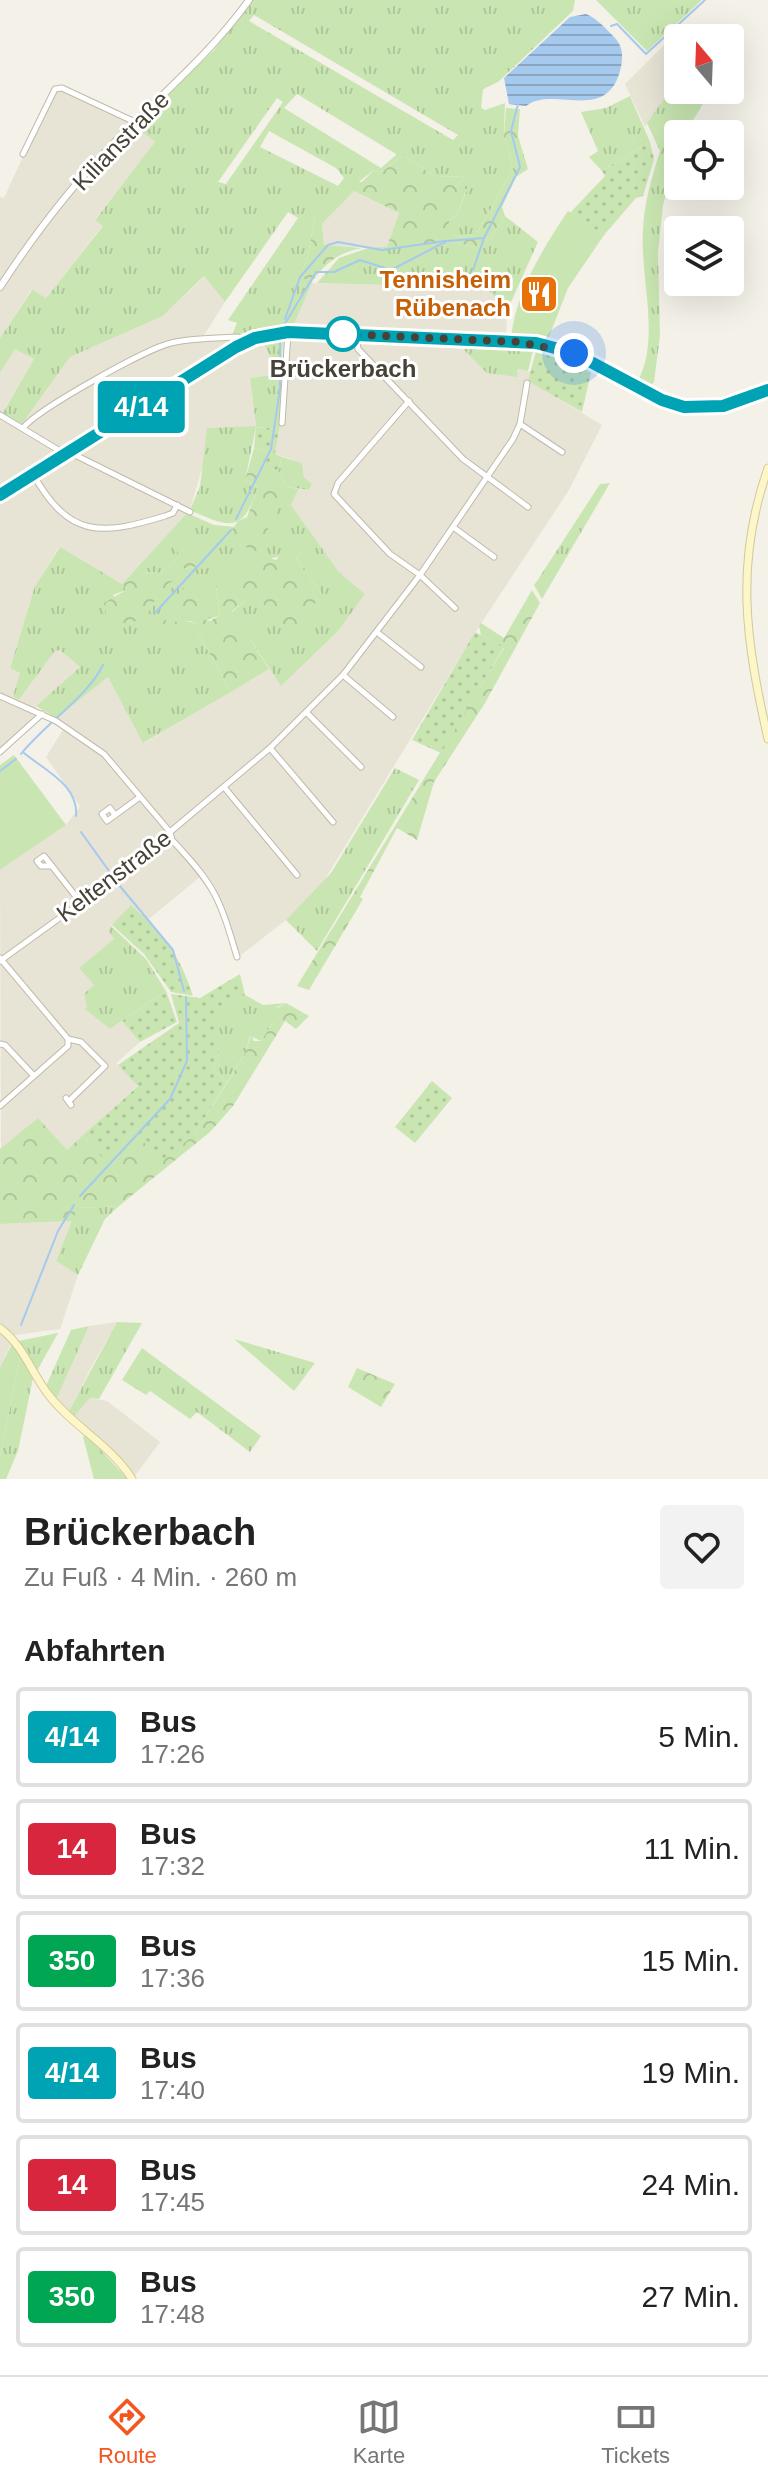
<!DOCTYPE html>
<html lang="de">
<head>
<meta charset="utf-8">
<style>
  :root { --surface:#fff; --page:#f2f2f2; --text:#222; --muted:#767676; --line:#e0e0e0; --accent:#f3561f }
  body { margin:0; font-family:Helvetica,sans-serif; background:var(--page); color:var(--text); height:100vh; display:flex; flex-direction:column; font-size:30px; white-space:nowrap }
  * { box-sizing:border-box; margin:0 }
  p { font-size:26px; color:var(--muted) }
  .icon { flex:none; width:44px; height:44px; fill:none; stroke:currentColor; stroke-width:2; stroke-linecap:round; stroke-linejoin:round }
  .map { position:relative; height:1479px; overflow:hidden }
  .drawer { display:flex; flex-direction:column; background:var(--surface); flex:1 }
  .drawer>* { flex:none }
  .badge { padding:0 16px; border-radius:6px; font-size:28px; line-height:52px }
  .needle { width:52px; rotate:341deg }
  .tools { position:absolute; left:664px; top:24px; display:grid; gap:16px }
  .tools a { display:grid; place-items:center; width:80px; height:80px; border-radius:8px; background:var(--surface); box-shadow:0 8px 32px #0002; font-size:40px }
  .you { position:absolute; width:40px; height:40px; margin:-20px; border:6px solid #fff; border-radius:50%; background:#1a73e8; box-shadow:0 0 0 12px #1a73e833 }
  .map>.badge { position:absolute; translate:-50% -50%; box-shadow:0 0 0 4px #fff }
  h2 { padding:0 24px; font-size:30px; line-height:72px }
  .round { display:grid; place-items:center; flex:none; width:84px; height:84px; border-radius:8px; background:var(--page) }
  .headline { display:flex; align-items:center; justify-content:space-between; height:136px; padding:0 24px }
  h1 { font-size:38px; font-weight:700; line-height:60px }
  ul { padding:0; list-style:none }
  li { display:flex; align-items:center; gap:24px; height:100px; margin:0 16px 12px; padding:0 8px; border:4px solid var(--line); border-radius:8px }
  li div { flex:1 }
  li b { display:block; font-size:30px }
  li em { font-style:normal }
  li .badge { min-width:88px; font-weight:700; text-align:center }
  .menu { display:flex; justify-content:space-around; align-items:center; height:112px; border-top:2px solid var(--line); background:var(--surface); font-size:22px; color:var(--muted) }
  .menu a { display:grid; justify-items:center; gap:4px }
  .menu .current { color:var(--accent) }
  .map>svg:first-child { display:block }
</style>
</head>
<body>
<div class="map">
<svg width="768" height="1479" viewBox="0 0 768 1479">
  <defs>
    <pattern id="grass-tufts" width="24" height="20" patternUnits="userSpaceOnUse" patternTransform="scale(2)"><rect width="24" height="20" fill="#c9e6b2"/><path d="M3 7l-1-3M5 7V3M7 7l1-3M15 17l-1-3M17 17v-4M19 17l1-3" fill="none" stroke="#aec69a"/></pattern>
    <pattern id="forest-crowns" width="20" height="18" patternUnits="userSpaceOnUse" patternTransform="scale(2)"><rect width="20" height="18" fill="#c9e6b2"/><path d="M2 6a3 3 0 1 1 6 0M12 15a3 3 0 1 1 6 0" fill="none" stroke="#aec69a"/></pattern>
    <pattern id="garden-dots" width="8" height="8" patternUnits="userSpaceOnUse" patternTransform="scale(2)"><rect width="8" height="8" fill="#c9e6b2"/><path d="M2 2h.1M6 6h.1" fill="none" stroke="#aec69a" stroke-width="1.8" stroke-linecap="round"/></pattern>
    <pattern id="water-rules" width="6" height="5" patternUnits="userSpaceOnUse" patternTransform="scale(2)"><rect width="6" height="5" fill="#a6c9ee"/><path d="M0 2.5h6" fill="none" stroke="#89a5c2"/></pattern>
  </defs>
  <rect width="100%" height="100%" fill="#f4f1e8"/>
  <g fill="#e7e4d6">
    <polygon points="665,44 678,55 678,79 645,127 625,84"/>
    <polygon points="59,87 135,126 156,142 95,219 103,225 45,299 31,290 0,338 0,197 4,198 44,111"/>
    <polygon points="354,191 399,213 386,249 324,245 322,224"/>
    <polygon points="205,276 225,302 203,337 249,334 253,344 263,341 272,361 270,375 250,378 256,427 204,461 190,510 122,584 59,547 35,586 10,667 20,673 20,699 55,651 60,650 80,667 36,706 35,718 0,750 0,373 15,348 34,359 2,413 22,424 70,357 163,316"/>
    <polygon points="311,283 487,288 507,311 506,337 459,335 457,347 517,377 518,369 531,372 529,381 602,425 569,490 478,628 319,889 286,920 236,959 217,899 201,876 149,919 131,906 108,929 115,939 79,968 94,985 87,998 100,1017 110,1029 122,1021 140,1042 116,1063 138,1085 67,1150 1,1150 0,870 66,825 80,806 46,757 66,725 57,718 108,677 144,743 269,669 281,685 365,594 339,572 291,505 299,489 309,490 312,484 304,477 302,463 275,454 283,389 283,336 293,327"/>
    <polygon points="72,1221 56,1261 78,1275 60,1329 15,1335 0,1367 0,1224"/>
    <polygon points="117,1322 92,1366 68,1413 56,1400 89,1326"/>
    <polygon points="90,1398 107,1401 160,1442 134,1477 73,1418"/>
  </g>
  <g fill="url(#grass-tufts)" fill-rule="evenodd">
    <path d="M252,0h323l-2,11 -75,71 -15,7 -2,19 4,2 20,-7 -1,34 9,32 -37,66 -19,2 -8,-5v-11l8,-7 10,-24 -13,-2 11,-11 -31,-1 -31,-21 -21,17 -8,-2 -59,46 -8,45 -8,16 14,3 -20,47 -61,8 5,-12 -9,-3 70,-102 -10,-6 -63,90 -21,-26 -41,40 -93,41 -48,67 -20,-10 32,-55 -19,-10 -15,24v-35l32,-48 14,8 57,-72 -8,-6 60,-78 -20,-16 79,-76zM254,15l204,120 -5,5 -204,-119zM297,94l99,60v1l-15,13 -97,-60zM277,98l6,4 -57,82 -8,-2zM269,131l67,37 8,10 -6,8 -78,-39z"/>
    <polygon points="596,0 702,0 647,51"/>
    <path d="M678,79v11h33l-26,44h-7v16l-15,55 -5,48 2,83 -6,46 -5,6 -10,-9c21,-43 1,-102 4,-149 1,-28 9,-53 17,-79l-13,-28z"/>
    <polygon points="630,96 650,142 602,171 589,157 598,151 581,112 606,108"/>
    <polygon points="505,216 538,242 507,311 487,288 317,283 339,258 368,248 452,242 475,247 489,240"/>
    <path d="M283,338l-4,91 -23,-2 -11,53 13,7c-15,44 -25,43 -68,23l10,-24 7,-58 49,-2 -6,-48 20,-3 2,-14 -9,-20z"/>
    <polygon points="458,344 533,351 528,371 518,369 517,377 487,373"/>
    <polygon points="282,457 302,463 304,477 312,484 309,490 287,487 278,471"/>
    <polygon points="610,483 542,599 534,585 537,581 600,484"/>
    <path d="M278,502l13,3 48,67 26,22 -26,36 -58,56 -49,-74 23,-20 67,2 -26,-35 5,-6 -35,6 -21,17 -29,9 4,30 -22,9 -8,-3 -29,4 35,4 35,63 -88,51 -35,-66 -51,41 -21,-12 44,-39 -20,-17 -5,1 -36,49 -6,-4 7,-23 -10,-5 25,-82 25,-39 62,37 65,-71 27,12 21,2 -7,10 35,-14zM179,556l18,11 -16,2 -50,55 -18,-29 13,-5 -3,-6 25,-12 13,1z"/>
    <polygon points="395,768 419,780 317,951 286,920 331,873"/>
    <polygon points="111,926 146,959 166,991 110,1029 85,1009 87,1006 84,994 94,985 79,968 114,939 108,930"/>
    <polygon points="245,995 263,1005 286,1003 277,1007 274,1021 261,1041 250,1036 245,1054 227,1082 213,1070 219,1055 214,1012"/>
    <polygon points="119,1206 105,1219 78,1275 56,1261 77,1208"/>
    <polygon points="117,1322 142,1323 99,1399 90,1398 73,1418 68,1413"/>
    <polygon points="89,1326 56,1400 46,1386 71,1330"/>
    <polygon points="58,1333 37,1371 18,1341"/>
    <polygon points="234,1339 315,1363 294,1391"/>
    <polygon points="142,1348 261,1436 250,1452 197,1412 190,1419 150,1391 146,1395 122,1380"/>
    <polygon points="21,1354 33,1378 18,1451 6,1479 0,1479 0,1457"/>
    <polygon points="86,1435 128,1479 94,1479 83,1437"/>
  </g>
  <g fill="url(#forest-crowns)">
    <path d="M506,108l14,1 -2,27 10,33 -12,8 -14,30 3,9 -16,24 -14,7 -23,-5 -66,7 13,-36 -45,-22 -32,33 2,21 38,3c-24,5 -34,13 -49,32l-15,-2 9,-17 8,-45 32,-35 15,1 12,-12 8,2 21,-17 31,21 31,1 -10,10 12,2 -10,25 -8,7v10l8,6 19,-2 37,-66 -9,-32z"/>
    <path d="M254,448l13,3 4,18 7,2 9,16 12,2 -8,16 -13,-2 -1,13 -13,7 5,7 -2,14 -13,8 22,8 6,-7 20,-1 -6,7 26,35 -33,43 -34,-44 -23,18 37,58 -38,23 -35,-63 -22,9 -14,-13 4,-5c13,4 22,-1 34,4l2,-5 10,2 10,-6 -4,-30 10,-11 18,2 -2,-12h13c-2,-16 -13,-22 -28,-27l11,-16 9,-4 11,-30 -13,-7z"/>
    <polygon points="182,544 198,544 198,553 207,553 210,560 205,570 197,567 181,569 181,581 170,582 161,598 151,603 149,612 131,624 107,620 104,603 126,590 122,584 148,572 161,573 179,556 176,547"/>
    <polygon points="186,587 213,598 216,612 210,618 199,614 176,619 172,608 178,594"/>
    <polygon points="532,590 540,603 485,703 434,782 417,840 397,828 360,897 363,899 309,990 297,986 504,648 481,635 479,626 481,623 504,638"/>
    <polygon points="286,1003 309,1016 296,1029 285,1021 233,1106 210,1132 119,1206 78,1208 72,1221 0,1224 0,1149 38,1118 67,1150 83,1135 105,1160 133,1131 195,1134 245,1054 251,1035 254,1041 261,1041 274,1021 270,1012"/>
    <polygon points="357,1368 395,1384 381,1407 348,1387"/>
  </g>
  <g fill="#c9e6b2">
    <path d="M568,211l36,24 -36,53 -21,54 -36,-5c6,-47 31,-87 57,-126z"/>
    <polygon points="14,755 66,825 0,870 0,765"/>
    <polygon points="13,1342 21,1354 0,1457 0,1367"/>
  </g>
  <g fill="url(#garden-dots)">
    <polygon points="650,142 654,159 643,196 636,198 604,235 570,213 605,176 602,171"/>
    <polygon points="536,351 563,356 592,368 582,412 528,381"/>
    <polygon points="256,427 279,429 275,454 282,457 278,471 261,466 267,451 254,448"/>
    <polygon points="475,632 504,647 441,753 412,740"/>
    <path d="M131,905c31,26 50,52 62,91l-22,-4 -27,-38 -32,-29z"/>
    <polygon points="240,974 245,995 215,1012 219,1055 213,1070 227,1082 195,1134 162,1161 133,1131 105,1161 83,1135 138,1086 118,1065 179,1023 171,994 200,998"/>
    <polygon points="166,991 177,1022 140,1042 122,1021"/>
    <polygon points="432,1081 452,1098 415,1143 395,1127"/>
  </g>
  <path fill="url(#water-rules)" d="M586,14c12,5 20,15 29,24 8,9 8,18 6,29 -13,59 -67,17 -95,39l-17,-2 -5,-26 66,-61z"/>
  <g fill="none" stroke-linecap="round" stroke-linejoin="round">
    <g stroke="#a6c9ee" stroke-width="2">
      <polyline points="611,26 617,24 646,54 705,0"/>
      <polyline points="473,270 484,238"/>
      <polyline points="468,285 472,278"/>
      <polyline points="285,319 300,277 328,245 338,242 382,250 445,241"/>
      <polyline points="283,327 316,272 334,272 360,260 391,270 447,241 484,238 520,167 511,131 518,104"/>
      <polyline points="236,519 271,449 280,389 280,339"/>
      <polyline points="154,614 231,530"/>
      <path d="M24,753c19,16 55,32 52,63"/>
      <path d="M21,754c24,-30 67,-58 82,-89"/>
      <polyline points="0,771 16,759"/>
      <polyline points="81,832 109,871"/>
      <polyline points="119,885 173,950 184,991"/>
      <polyline points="80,1196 170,1099 187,1061 186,997"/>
      <polyline points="21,1325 58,1231 74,1205"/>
    </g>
    <g stroke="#bfbaab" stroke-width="7">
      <g id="minor">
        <polyline points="23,154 55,89 62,88 135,122"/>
        <polyline points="356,335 358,349 463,459 528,507"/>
        <polyline points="409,401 338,483 334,494 390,554 420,575 455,608"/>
        <polyline points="0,415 65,454"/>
        <polyline points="282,423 288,333"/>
        <polyline points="520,424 562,452"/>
        <path d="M23,428c15,-19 123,-79 148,-85 21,-5 45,-5 67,-6l8,6"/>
        <polyline points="75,455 190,512"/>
        <path d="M33,474c36,64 67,62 132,42l8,-3 4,-8"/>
        <polyline points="453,527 494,557"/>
        <polyline points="378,633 421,667"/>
        <polyline points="343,675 393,717"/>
        <path d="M0,696l56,25 48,33 66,78 2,8c43,46 47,56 65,117"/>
        <polyline points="307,713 361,767"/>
        <polyline points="270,748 333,822"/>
        <polyline points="0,752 42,714"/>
        <polyline points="224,787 297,875"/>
        <polyline points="115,815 110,808 102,814 107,821 140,797"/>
        <polyline points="52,866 41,866 37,861 44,856 81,903"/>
        <polyline points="0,958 68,1039 68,1046 0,1106"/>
        <polyline points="0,961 162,844 170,832 270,748 343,675 420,575 513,439 520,424 527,383"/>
        <polyline points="68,1039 81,1042 105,1066 69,1101"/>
        <polyline points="0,1044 5,1045 34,1076"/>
        <polyline points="66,1098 71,1105"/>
      </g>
    </g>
    <g stroke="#bfbaab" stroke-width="8">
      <path id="tertiary" d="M0,287c32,-49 69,-98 110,-140 47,-49 99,-91 139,-147"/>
    </g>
    <g stroke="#d2c999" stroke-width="9">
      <g id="secondary">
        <path d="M768,468c-34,97 -22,173 0,271"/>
        <polyline points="0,495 236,347 267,335 294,332 536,343 574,353 662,400 684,407 715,408 768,390"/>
        <path d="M0,1328c23,17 31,44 48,66 24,32 63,51 84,85"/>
      </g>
    </g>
    <use href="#minor" stroke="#fff" stroke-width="5"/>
    <use href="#tertiary" stroke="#fff" stroke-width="6"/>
    <use href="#secondary" stroke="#fdf6c9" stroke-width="7"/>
  </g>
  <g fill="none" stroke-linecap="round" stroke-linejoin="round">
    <g stroke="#fff" stroke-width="18">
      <polyline id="line" points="0,495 236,347 255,338 288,332 536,343 574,353 662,400 684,407 723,406 768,390"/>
    </g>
    <use href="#line" stroke="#00a3b4" stroke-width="12"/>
    <polyline stroke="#474237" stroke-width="8" stroke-dasharray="0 14.4" points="343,334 519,342 574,353"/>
  </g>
  <defs>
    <g id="restaurant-square" transform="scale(2)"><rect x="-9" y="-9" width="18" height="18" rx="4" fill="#e8710a" stroke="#fff"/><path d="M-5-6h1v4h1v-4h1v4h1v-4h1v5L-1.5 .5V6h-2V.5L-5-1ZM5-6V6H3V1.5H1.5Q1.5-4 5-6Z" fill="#fff"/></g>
  </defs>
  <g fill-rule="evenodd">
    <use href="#restaurant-square" x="539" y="294"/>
  </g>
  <circle fill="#fff" stroke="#00a3b4" stroke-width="4" cx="343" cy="334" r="16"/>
  <g text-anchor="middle" stroke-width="6" stroke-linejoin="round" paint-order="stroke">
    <g font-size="24" fill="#474237" stroke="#fff">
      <text transform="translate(121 141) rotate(-46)" y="8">Kilianstraße</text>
      <text transform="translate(114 876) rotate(-37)" y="8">Keltenstraße</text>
    </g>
    <g font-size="24" font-weight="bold" fill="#c56008" stroke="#fff" text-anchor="end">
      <text x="511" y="288">Tennisheim<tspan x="511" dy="28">Rübenach</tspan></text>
    </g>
    <g font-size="24" font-weight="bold" fill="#474237" stroke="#fff">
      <text x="343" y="377">Brückerbach</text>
    </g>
  </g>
</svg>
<div class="tools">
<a><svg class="needle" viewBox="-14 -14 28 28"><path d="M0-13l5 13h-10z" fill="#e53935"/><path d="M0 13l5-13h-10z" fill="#767676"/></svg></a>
<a><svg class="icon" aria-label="locate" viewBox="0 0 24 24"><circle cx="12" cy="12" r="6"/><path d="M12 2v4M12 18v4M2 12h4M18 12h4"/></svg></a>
<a><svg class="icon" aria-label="layers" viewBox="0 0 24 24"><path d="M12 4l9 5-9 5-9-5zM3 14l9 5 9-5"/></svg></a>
</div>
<div class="you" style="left:574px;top:353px"></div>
<b class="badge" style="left:141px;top:407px;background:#00a3b4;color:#fff">4/14</b>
</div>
<section class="drawer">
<div class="headline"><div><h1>Brückerbach</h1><p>Zu Fuß · 4 Min. · 260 m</p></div><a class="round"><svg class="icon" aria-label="heart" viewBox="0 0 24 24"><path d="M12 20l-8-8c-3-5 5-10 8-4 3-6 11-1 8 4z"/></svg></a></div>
<h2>Abfahrten</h2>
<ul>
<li><span class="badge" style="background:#00a3b4;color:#fff">4/14</span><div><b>Bus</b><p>17:26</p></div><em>5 Min.</em></li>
<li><span class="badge" style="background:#d7263d;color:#fff">14</span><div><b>Bus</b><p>17:32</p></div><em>11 Min.</em></li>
<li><span class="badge" style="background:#00a651;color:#fff">350</span><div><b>Bus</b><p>17:36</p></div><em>15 Min.</em></li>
<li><span class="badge" style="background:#00a3b4;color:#fff">4/14</span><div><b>Bus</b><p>17:40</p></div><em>19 Min.</em></li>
<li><span class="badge" style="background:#d7263d;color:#fff">14</span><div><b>Bus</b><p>17:45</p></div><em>24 Min.</em></li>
<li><span class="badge" style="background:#00a651;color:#fff">350</span><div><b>Bus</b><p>17:48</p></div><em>27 Min.</em></li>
</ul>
</section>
<nav class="menu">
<a class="current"><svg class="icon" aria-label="directions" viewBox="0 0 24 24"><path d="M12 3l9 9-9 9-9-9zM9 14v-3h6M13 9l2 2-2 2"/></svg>Route</a>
<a><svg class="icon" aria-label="map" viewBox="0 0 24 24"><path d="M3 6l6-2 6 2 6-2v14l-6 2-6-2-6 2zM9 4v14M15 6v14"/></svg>Karte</a>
<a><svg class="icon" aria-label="tickets" viewBox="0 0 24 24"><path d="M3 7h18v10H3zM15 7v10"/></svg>Tickets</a>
</nav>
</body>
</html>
